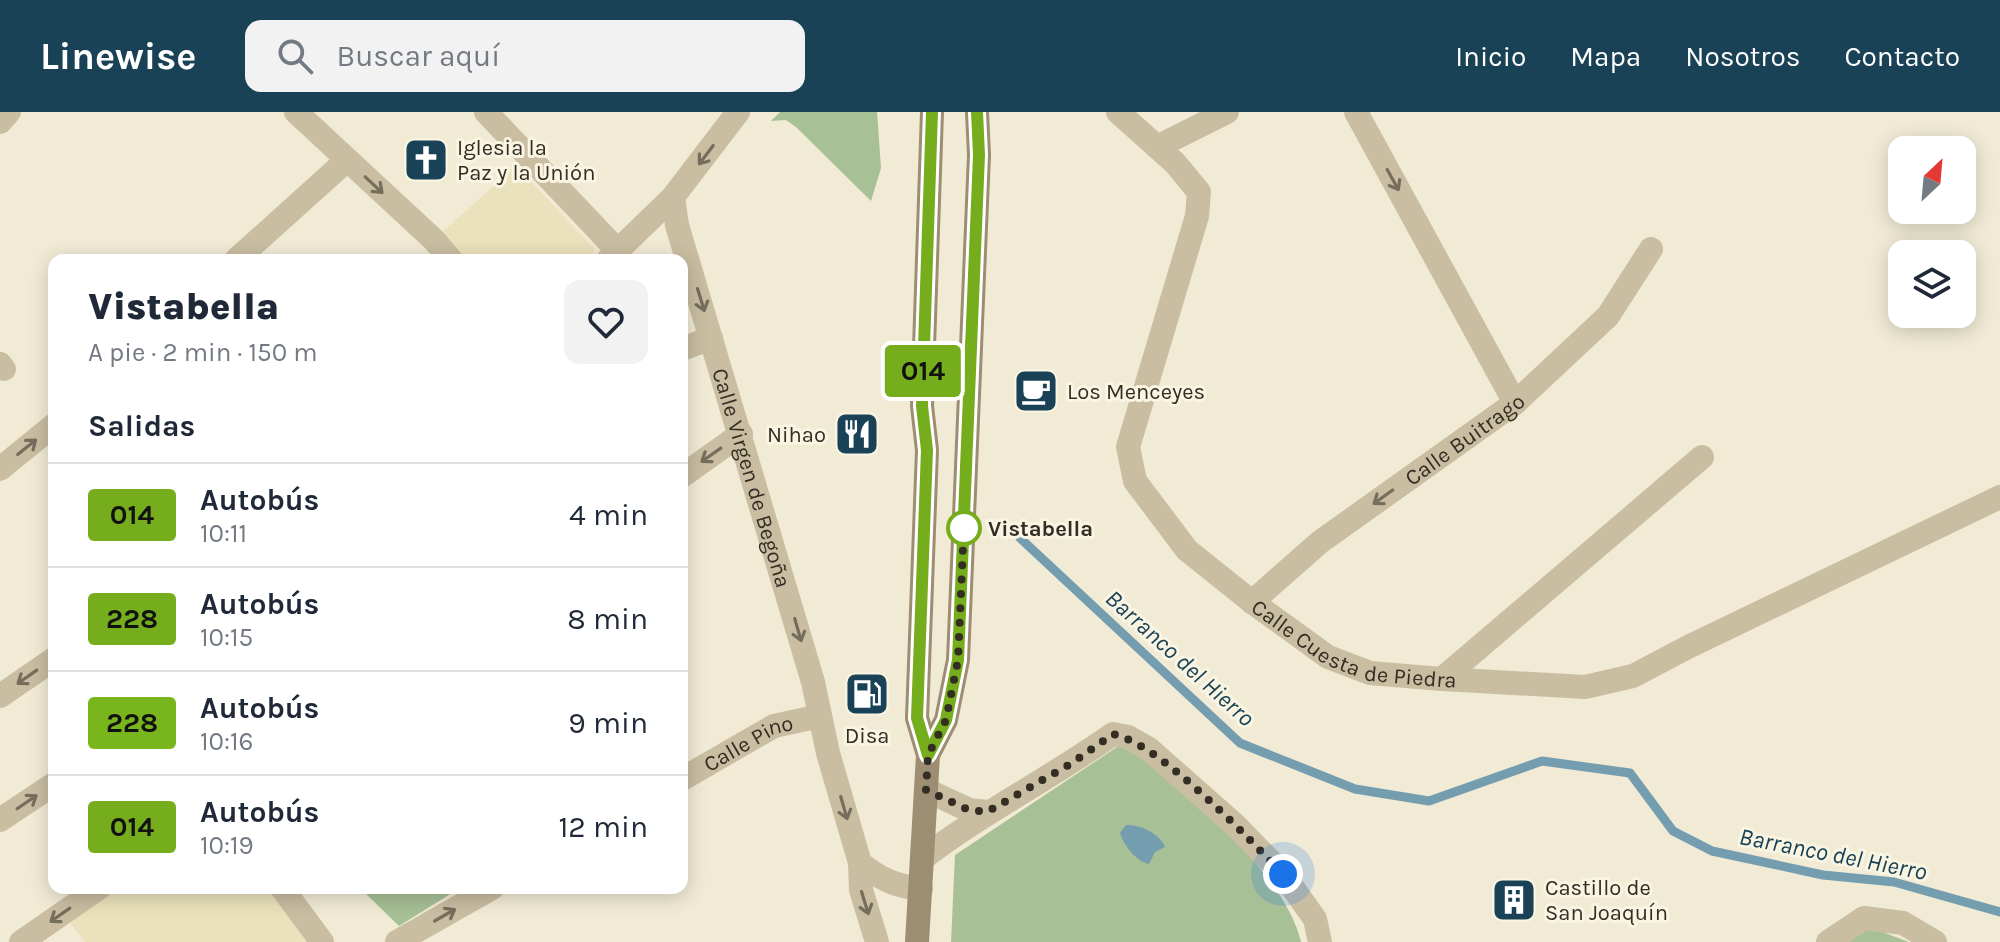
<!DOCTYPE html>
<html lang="es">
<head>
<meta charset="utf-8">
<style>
  :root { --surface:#fff; --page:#f2f2f3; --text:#1f2937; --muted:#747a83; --line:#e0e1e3; --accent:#194256 }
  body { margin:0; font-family:Karla,sans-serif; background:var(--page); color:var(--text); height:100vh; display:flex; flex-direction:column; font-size:30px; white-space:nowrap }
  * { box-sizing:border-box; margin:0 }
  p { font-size:26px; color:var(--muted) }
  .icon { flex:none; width:44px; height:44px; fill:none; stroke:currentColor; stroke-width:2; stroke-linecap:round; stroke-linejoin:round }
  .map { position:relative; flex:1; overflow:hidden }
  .drawer { position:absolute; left:48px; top:142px; width:640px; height:640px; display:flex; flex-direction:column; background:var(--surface); border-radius:16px; box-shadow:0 4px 20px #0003 }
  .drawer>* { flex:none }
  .badge { padding:0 16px; border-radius:6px; font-size:28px; line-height:52px }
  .needle { width:52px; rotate:26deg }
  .buttons { position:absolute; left:1888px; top:24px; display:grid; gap:16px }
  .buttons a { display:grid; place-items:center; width:88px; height:88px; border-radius:16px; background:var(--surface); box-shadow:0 4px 20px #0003; font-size:40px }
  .you { position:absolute; width:40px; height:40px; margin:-20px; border:6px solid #fff; border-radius:50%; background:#1a73e8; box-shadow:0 0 0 12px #1a73e833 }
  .map>.badge { position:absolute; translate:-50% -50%; box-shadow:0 0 0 4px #fff }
  h2 { padding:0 40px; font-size:30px; line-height:72px }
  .round { display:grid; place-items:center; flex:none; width:84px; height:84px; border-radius:16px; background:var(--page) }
  .overview { display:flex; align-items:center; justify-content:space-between; height:136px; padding:0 40px }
  h1 { font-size:38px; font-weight:800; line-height:60px }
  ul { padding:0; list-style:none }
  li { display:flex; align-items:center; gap:24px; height:104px; padding:0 40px; border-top:2px solid var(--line) }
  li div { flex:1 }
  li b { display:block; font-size:30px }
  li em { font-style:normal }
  li .badge { min-width:88px; font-weight:700; text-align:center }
  header { display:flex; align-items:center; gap:48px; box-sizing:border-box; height:112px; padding:0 40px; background:var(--accent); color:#fff }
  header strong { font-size:38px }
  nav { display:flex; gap:44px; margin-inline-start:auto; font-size:28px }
  .search { width:560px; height:72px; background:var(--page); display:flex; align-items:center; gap:20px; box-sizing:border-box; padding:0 28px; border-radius:16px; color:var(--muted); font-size:30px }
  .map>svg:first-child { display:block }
</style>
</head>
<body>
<header>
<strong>Linewise</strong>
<div class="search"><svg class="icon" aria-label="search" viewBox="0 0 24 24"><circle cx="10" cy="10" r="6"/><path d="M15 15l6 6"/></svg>Buscar aquí</div>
<nav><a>Inicio</a><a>Mapa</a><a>Nosotros</a><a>Contacto</a></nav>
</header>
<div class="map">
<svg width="2000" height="830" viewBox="0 0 2000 830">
  <rect width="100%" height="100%" fill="#f1ebd6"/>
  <g fill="#a7c096">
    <polygon points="780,0 877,0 881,56 871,89 796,15 786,8 771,9"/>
    <path d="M1126,629c55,50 158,128 175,201h-350l4,-87z"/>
    <polygon points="360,776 460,776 399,814"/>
    <polygon points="1859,818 1877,818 1909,830 1841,830"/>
  </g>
  <g fill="#eae2bc">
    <polygon points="516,54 595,137 589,148 465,148 441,121"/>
    <polygon points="99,776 282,776 322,830 85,830 62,801"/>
  </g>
  <path fill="#749daf" d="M1126,713c15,0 33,8 39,22l-10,5 -6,12c-13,-3 -25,-18 -29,-31z"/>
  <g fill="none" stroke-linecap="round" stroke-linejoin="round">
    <polyline stroke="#749daf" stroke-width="9" points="1020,426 1240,631 1355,677 1429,689 1542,649 1630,661 1673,719 1712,739 1823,763 1894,770 2000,800"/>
    <g stroke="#c9bea2" stroke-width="24">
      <polyline points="296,0 434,128 451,148"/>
      <polyline points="486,0 619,140"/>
      <path id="s1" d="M1118,0l57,51 24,29 -2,24 -69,231 7,34 52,69 65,52 76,55 42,16 72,6 143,8 48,-11 55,-29 312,-150"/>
      <polyline points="1356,0 1515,291"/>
      <polyline points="0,10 9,0"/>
      <polyline points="1157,35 1227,0"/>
      <path id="s2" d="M673,85l4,28 136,457 15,71 32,110 1,27 16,52"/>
      <polyline points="236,148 347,48"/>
      <polyline points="608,148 673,85 738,0"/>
      <polyline points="682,237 711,226"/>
      <polyline points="0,252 4,257"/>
      <polyline points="0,357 54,313"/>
      <polyline points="682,364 741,322"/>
      <path id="s3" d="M1252,490l68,-60 195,-139 93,-87 43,-67"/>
      <polyline points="1442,567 1702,345"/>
      <polyline points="0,584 54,547"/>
      <path id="s4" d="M682,667l92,-53 46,-10"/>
      <polyline points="926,678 969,698 987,700"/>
      <polyline points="0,708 54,672"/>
      <path d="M922,747c61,-47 129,-81 191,-125l15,3 21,12 85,75 49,50 32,45 5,23"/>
      <path d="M860,751c20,16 35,23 61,26"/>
      <polyline points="282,776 322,830"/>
      <polyline points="21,830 99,776"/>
      <polyline points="397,830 492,776"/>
      <polyline points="1828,830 1864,806 1903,811 1935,830"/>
    </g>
    <g stroke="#9d8d73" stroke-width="24">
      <polyline points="928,643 946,608 958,548 979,43 977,0"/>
      <polyline points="917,830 928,643 917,606 927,338 922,294 932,0"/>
    </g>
  </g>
  <defs><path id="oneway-shaft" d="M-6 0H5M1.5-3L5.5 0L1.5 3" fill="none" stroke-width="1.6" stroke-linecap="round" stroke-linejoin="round" transform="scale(2)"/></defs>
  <g stroke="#766e5d">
    <use href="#oneway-shaft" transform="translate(706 43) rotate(127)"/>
    <use href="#oneway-shaft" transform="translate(1393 68) rotate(61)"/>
    <use href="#oneway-shaft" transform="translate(374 73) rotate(43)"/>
    <use href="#oneway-shaft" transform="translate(701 188) rotate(73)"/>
    <use href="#oneway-shaft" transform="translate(27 335) rotate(-39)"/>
    <use href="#oneway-shaft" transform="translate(711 343) rotate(145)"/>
    <use href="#oneway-shaft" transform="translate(1383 385) rotate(144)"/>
    <use href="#oneway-shaft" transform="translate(798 518) rotate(74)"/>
    <use href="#oneway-shaft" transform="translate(27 565) rotate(145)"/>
    <use href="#oneway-shaft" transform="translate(27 690) rotate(-34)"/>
    <use href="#oneway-shaft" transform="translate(844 696) rotate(74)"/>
    <use href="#oneway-shaft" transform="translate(865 791) rotate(73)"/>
    <use href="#oneway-shaft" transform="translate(60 803) rotate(145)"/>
    <use href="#oneway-shaft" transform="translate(445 803) rotate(-30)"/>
  </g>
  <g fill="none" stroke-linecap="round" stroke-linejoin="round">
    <g stroke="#fff" stroke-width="18">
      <polyline id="line" points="932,0 922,294 927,338 917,606 928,643 946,608 958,548 979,43 977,0"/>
    </g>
    <use href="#line" stroke="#75ad1c" stroke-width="12"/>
    <path stroke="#332d24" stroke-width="8" stroke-dasharray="0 14.4" d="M964,416v-3l-6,135 -12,60 -18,35 -2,35 43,20 18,2 85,-49 41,-29c47,10 134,103 170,140"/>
  </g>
  <defs>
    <g id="church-square" transform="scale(2.3)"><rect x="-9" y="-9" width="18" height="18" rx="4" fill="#194256" stroke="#f9f5e2"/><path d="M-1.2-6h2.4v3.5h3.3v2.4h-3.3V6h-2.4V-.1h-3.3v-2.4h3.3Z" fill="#fff"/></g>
    <g id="cafe-square" transform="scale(2.3)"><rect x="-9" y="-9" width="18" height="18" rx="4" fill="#194256" stroke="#f9f5e2"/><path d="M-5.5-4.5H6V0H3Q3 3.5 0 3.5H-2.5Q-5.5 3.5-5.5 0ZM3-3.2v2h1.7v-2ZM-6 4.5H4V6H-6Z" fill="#fff"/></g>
    <g id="restaurant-square" transform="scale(2.3)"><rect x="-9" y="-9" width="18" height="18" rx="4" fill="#194256" stroke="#f9f5e2"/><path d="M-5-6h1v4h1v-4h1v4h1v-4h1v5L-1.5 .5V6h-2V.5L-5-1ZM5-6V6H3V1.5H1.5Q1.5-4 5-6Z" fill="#fff"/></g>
    <g id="fuel-square" transform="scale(2.3)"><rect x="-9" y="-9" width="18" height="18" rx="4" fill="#194256" stroke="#f9f5e2"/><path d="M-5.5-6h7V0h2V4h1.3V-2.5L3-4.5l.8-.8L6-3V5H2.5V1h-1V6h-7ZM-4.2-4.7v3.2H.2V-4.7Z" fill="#fff"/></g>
    <g id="building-square" transform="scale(2.3)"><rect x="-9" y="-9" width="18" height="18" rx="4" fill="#194256" stroke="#f9f5e2"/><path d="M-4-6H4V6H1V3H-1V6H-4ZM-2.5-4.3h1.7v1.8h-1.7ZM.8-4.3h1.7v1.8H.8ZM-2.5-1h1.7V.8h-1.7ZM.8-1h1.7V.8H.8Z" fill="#fff"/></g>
  </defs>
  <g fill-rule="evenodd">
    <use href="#church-square" x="426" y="48"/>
    <use href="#cafe-square" x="1036" y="279"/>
    <use href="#restaurant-square" x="857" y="322"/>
    <use href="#fuel-square" x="867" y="582"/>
    <use href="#building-square" x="1514" y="788"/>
  </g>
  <circle fill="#fff" stroke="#75ad1c" stroke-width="4" cx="964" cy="416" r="16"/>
  <g text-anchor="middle" stroke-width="6" stroke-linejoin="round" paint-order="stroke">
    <g font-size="22" fill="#332d24" stroke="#f9f5e2" text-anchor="start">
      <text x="457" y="43">Iglesia la<tspan x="457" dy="25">Paz y la Unión</tspan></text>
      <text x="1067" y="287">Los Menceyes</text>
      <text x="826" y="330" text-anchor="end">Nihao</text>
      <text x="867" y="631" text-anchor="middle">Disa</text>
      <text x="1545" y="783">Castillo de<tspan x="1545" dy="25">San Joaquín</tspan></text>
    </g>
    <g font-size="22" fill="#332d24" stroke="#f9f5e2">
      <text dy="8" stroke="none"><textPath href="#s3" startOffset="268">Calle Buitrago</textPath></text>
      <text dy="8" stroke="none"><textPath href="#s2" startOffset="292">Calle Virgen de Begoña</textPath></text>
      <text dy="8" stroke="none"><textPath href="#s1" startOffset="698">Calle Cuesta de Piedra</textPath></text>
      <text dy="8" stroke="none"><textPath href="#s4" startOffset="76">Calle Pino</textPath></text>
    </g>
    <g font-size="22" font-weight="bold" fill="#332d24" stroke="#f9f5e2" text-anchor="start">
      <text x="988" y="424">Vistabella</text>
    </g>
    <g font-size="24" font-style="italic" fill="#194256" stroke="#f9f5e2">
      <text transform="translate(1180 546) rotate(42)" y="8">Barranco del Hierro</text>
      <text transform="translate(1833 742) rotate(11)" y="8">Barranco del Hierro</text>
    </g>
  </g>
</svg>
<div class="buttons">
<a><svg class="needle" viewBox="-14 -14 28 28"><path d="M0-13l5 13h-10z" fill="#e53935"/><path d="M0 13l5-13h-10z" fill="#747a83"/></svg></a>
<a><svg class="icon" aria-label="layers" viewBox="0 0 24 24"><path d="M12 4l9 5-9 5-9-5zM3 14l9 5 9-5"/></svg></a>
</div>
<div class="you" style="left:1283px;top:762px"></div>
<b class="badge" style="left:923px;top:259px;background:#75ad1c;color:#111">014</b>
<section class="drawer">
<div class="overview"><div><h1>Vistabella</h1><p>A pie · 2 min · 150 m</p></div><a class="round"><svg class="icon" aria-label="heart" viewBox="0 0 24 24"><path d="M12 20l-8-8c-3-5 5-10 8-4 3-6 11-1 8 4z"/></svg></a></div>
<h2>Salidas</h2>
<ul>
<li><span class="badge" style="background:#75ad1c;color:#111">014</span><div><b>Autobús</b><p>10:11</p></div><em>4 min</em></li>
<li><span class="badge" style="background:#75ad1c;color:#111">228</span><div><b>Autobús</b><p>10:15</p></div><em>8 min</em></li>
<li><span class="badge" style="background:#79b51d;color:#111">228</span><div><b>Autobús</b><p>10:16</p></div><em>9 min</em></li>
<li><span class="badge" style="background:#75ad1c;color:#111">014</span><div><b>Autobús</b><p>10:19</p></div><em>12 min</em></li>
</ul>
</section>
</div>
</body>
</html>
